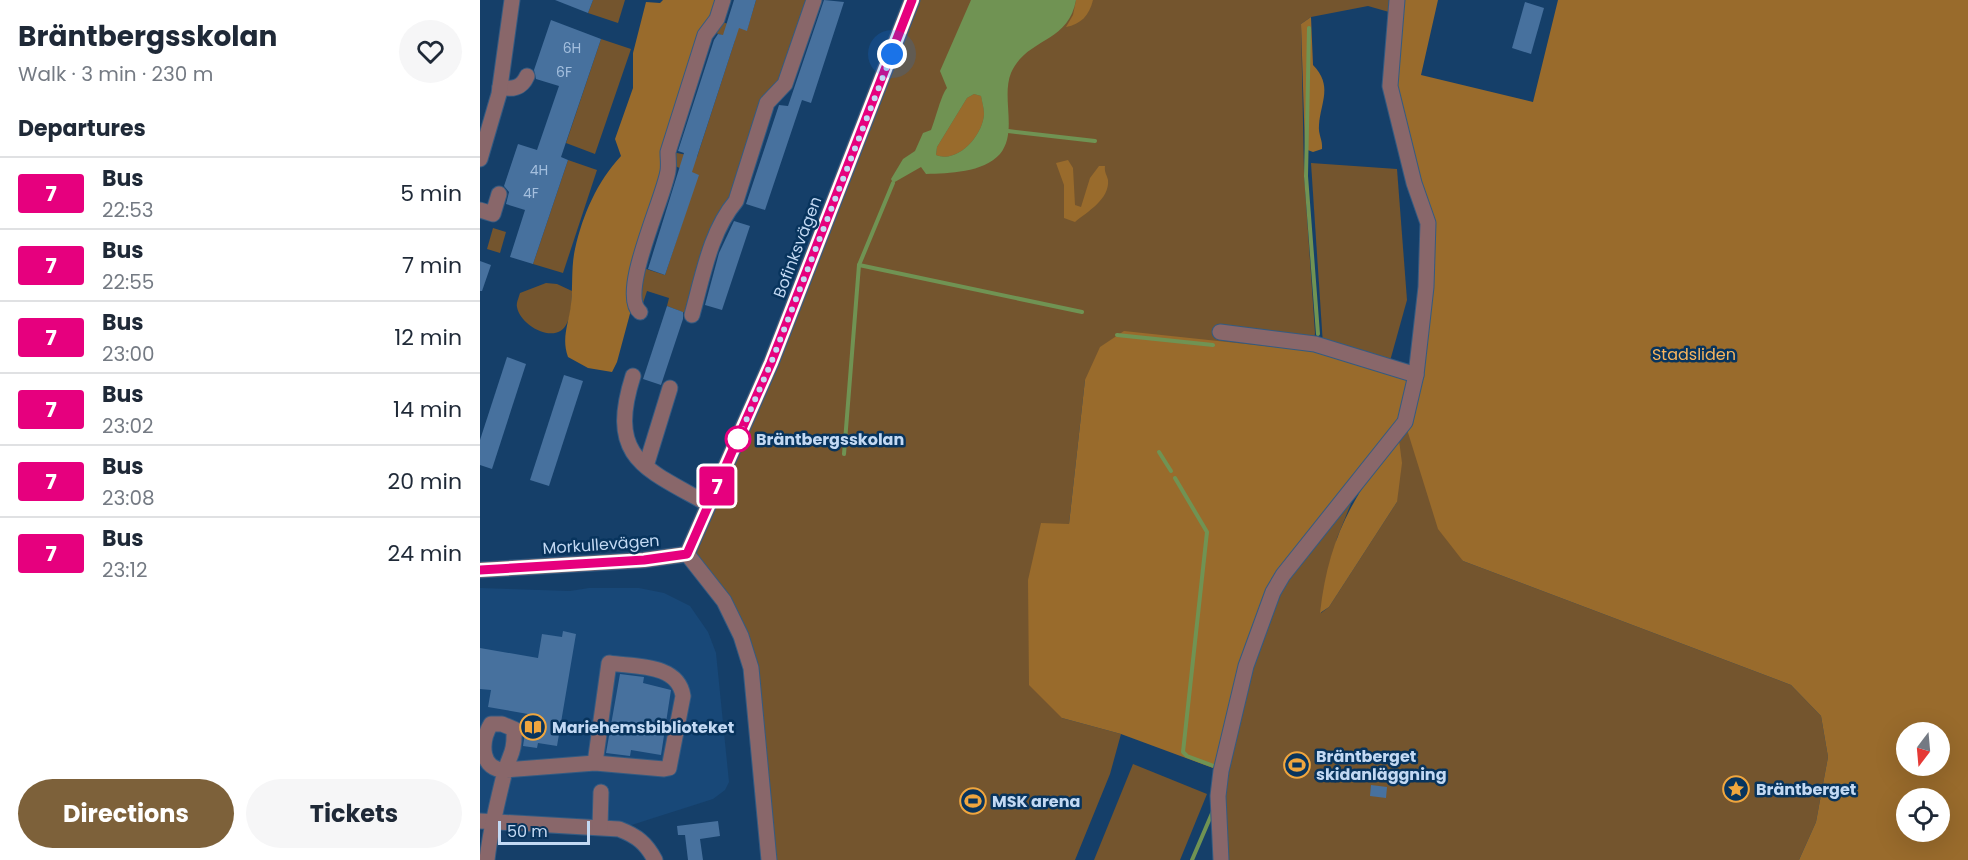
<!DOCTYPE html>
<html lang="en">
<head>
<meta charset="utf-8">
<style>
  :root { --surface:#fff; --page:#f6f6f7; --text:#1f2937; --muted:#747a83; --line:#e0e1e3; --accent:#7d613a }
  body { margin:0; font-family:Poppins,sans-serif; background:var(--page); color:var(--text); height:100vh; display:flex; flex-direction:column; font-size:22px; white-space:nowrap }
  * { box-sizing:border-box; margin:0 }
  p { font-size:20px; color:var(--muted) }
  .icon { flex:none; width:33px; height:33px; fill:none; stroke:currentColor; stroke-width:2; stroke-linecap:round; stroke-linejoin:round }
  .map { position:relative; flex:1; overflow:hidden }
  .details { display:flex; flex-direction:column; background:var(--surface); width:480px }
  .details>* { flex:none }
  .badge { padding:0 12px; border-radius:4px; font-size:21px; line-height:39px }
  .needle { width:39px; rotate:196deg }
  .fabs { position:absolute; left:1416px; top:722px; display:grid; gap:12px }
  .fabs a { display:grid; place-items:center; width:54px; height:54px; border-radius:50%; background:var(--surface); box-shadow:0 6px 24px #0002; font-size:30px }
  .scale { position:absolute; left:18px; bottom:15px; width:92px; box-sizing:border-box; padding-left:6px; border:3px solid #c3d9f3; border-top:0; font-size:16px; line-height:21px; white-space:nowrap; color:#c3d9f3; -webkit-text-stroke:4px #08345d; paint-order:stroke }
  .you { position:absolute; width:30px; height:30px; margin:-15px; border:4px solid #fff; border-radius:50%; background:#1a73e8; box-shadow:0 0 0 9px #1a73e833 }
  .map>.badge { position:absolute; translate:-50% -50%; box-shadow:0 0 0 3px #fff }
  h2 { padding:0 18px; font-size:22px; line-height:54px }
  .round { display:grid; place-items:center; flex:none; width:63px; height:63px; border-radius:32px; background:var(--page) }
  .overview { display:flex; align-items:center; justify-content:space-between; height:102px; padding:0 18px }
  h1 { font-size:28px; font-weight:700; line-height:45px }
  .button { display:flex; gap:12px; margin-top:auto; padding:12px 18px }
  .button a { flex:1; height:69px; border-radius:36px; background:var(--accent); color:#fff; font-size:24px; font-weight:700; line-height:69px; text-align:center }
  .button a+a { background:var(--page); color:var(--text) }
  ul { padding:0; list-style:none }
  li { display:flex; align-items:center; gap:18px; height:72px; padding:0 18px; border-top:2px solid var(--line) }
  li div { flex:1 }
  li b { display:block; font-size:22px }
  li em { font-style:normal }
  li .badge { min-width:66px; font-weight:700; text-align:center }
  main { display:flex; flex:1; min-height:0 }
  .map>svg:first-child { display:block }
</style>
</head>
<body>
<main>
<section class="details">
<div class="overview"><div><h1>Bräntbergsskolan</h1><p>Walk · 3 min · 230 m</p></div><a class="round"><svg class="icon" aria-label="heart" viewBox="0 0 24 24"><path d="M12 20l-8-8c-3-5 5-10 8-4 3-6 11-1 8 4z"/></svg></a></div>
<h2>Departures</h2>
<ul>
<li><span class="badge" style="background:#e6007e;color:#fff">7</span><div><b>Bus</b><p>22:53</p></div><em>5 min</em></li>
<li><span class="badge" style="background:#e6007e;color:#fff">7</span><div><b>Bus</b><p>22:55</p></div><em>7 min</em></li>
<li><span class="badge" style="background:#e6007e;color:#fff">7</span><div><b>Bus</b><p>23:00</p></div><em>12 min</em></li>
<li><span class="badge" style="background:#e6007e;color:#fff">7</span><div><b>Bus</b><p>23:02</p></div><em>14 min</em></li>
<li><span class="badge" style="background:#e6007e;color:#fff">7</span><div><b>Bus</b><p>23:08</p></div><em>20 min</em></li>
<li><span class="badge" style="background:#e6007e;color:#fff">7</span><div><b>Bus</b><p>23:12</p></div><em>24 min</em></li>
</ul>
<div class="button"><a>Directions</a><a>Tickets</a></div>
</section>
<div class="map">
<svg width="1488" height="860" viewBox="0 0 1488 860">
  <rect width="100%" height="100%" fill="#153f69"/>
  <polygon fill="#184878" points="0,588 90,591 109,588 159,588 184,593 210,606 228,632 236,653 249,782 245,790 233,799 139,829 0,821"/>
  <g fill="#74552e" fill-rule="evenodd">
    <polygon points="113,0 145,0 138,23 108,13"/>
    <polygon points="276,0 330,0 257,190 205,313 187,306 189,298 167,291 161,309 160,267 185,275 218,175 192,165 192,152 217,157 255,40 236,33 239,21 267,30"/>
    <polygon points="432,0 917,0 916,14 888,6 831,17 821,24 824,173 835,333 833,351 605,380 589,524 582,718 641,734 630,774 595,860 289,860 261,636 207,554"/>
    <polygon points="121,39 151,49 115,154 86,143"/>
    <polygon points="88,160 117,170 83,273 53,264"/>
    <polygon points="831,163 917,169 927,300 910,361 843,345"/>
    <polygon points="13,228 26,232 20,253 7,249"/>
    <path d="M66,283l11,1 15,7c-1,10 0,23 -5,32 -10,23 -47,3 -50,-16 -1,-4 2,-10 3,-14z"/>
    <path d="M925,422l58,139 328,124 30,31 7,41 -12,65 -17,38h-578l-3,-64 55,-204zM899,464l18,38 -68,105 -8,6 16,-75 15,-37z"/>
    <polygon points="653,764 727,794 700,860 614,860"/>
  </g>
  <g fill="#996b2c" fill-rule="evenodd">
    <path d="M183,0h60l-18,35 -88,327 -5,10 -24,-4 -20,-11c-7,-19 1,-34 3,-53 2,-18 0,-37 4,-55 8,-35 22,-67 46,-93l-6,-17 18,-51v-35l13,-51 14,1z"/>
    <path d="M596,0h17c-4,16 -12,24 -27,27l7,-12z"/>
    <path d="M917,0h41l-17,75 112,27 25,-102h410v860h-169l17,-38 12,-65 -7,-41 -30,-31 -328,-124 -25,-32 -33,-106 -132,169 -52,179 -100,-37 -59,-16 -33,-33 -1,-105 13,-57 28,1 16,-144 15,-33 24,-16 189,20 103,24 12,-152 -34,-114zM1426,732h34v33h-34zM1426,798h34v33h-34z"/>
    <path d="M831,17l2,48c20,21 8,36 6,60 -1,10 4,15 3,24l-9,3 -8,-3 -4,-125z"/>
    <path d="M494,94l7,2c1,5 3,12 3,18 -1,21 -26,50 -48,41l1,-8 30,-49z"/>
    <path d="M588,160l5,8 2,37 6,2 9,-29 9,-12h6c-1,6 2,9 3,14 2,19 -21,32 -33,42l-11,-4v-33l-8,-22z"/>
    <path d="M919,440l3,23 -5,39 -68,105 -9,6c8,-72 32,-119 79,-173z"/>
  </g>
  <path fill="#709353" fill-rule="evenodd" d="M491,0h105c-8,44 -49,37 -65,73 -10,25 7,59 -11,81 -17,19 -51,19 -74,20l-5,-7 -28,16 -2,-4 12,-20 12,-8 8,-18 8,-3c5,-12 10,-35 16,-42l-7,-17zM494,94l7,2c1,6 3,12 3,18 -1,21 -26,50 -48,41l1,-8 30,-49z"/>
  <g fill="none" stroke-linecap="round" stroke-linejoin="round">
    <g stroke="#709353" stroke-width="4">
      <polyline points="829,28 826,176 838,334"/>
      <polyline points="528,131 615,141"/>
      <polyline points="379,265 602,312"/>
      <polyline points="637,335 733,345"/>
      <polyline points="679,452 691,471"/>
      <polyline points="364,454 379,265 413,183"/>
      <polyline points="695,478 727,532 703,752 707,756 739,768"/>
      <polyline points="712,860 733,811"/>
    </g>
  </g>
  <g fill="#47719e">
    <polygon points="75,0 113,0 108,13"/>
    <polygon points="254,0 276,0 267,31 259,28 212,172 219,175 185,275 168,269 204,153 198,151 234,40 238,34 243,35"/>
    <polygon points="344,0 364,2 331,103 322,100 285,210 266,204 299,105 308,106"/>
    <polygon points="1045,2 1064,8 1051,54 1032,48"/>
    <polygon points="71,20 121,39 81,157 88,160 53,264 30,257 45,210 26,204 29,192 24,186 38,144 57,150 79,86 56,79 54,70"/>
    <polygon points="254,221 270,226 242,310 225,305 239,253"/>
    <polygon points="0,261 11,265 2,291 0,291"/>
    <polygon points="187,306 203,312 203,319 181,385 163,379"/>
    <polygon points="27,357 46,364 12,469 0,465 0,440"/>
    <polygon points="84,375 103,381 69,486 50,480"/>
    <polygon points="83,631 96,634 77,746 58,743 57,748 43,746 48,714 8,707 11,690 0,689 0,648 58,658 62,634 82,637"/>
    <polygon points="140,674 164,677 163,683 191,690 181,755 151,750 150,756 126,753"/>
    <polygon points="891,785 907,787 906,798 890,796"/>
    <polygon points="238,821 240,836 220,839 223,860 208,860 205,835 198,835 197,826"/>
  </g>
  <g fill="none" stroke-linecap="round" stroke-linejoin="round">
    <g stroke="#345b82" stroke-width="17">
      <g id="minor">
        <path d="M20,87c12,3 22,1 27,-11"/>
        <polyline points="0,159 19,94 32,0"/>
        <polyline points="0,210 13,214 19,194"/>
        <path d="M160,312c-22,-18 24,-114 28,-141 1,-6 0,-13 0,-19l37,-117 12,-16 6,-19"/>
        <path d="M212,315c11,-39 18,-83 44,-114l31,-98 18,-19 29,-84"/>
        <polyline points="740,332 835,344 936,375"/>
        <path d="M153,376c-26,82 11,92 75,128"/>
        <polyline points="166,466 190,388"/>
        <polyline points="207,554 291,363 432,0"/>
        <polyline points="207,554 244,601 261,636 271,668 289,860"/>
        <polyline points="0,570 164,560 207,554"/>
        <path d="M0,821l139,8c18,7 27,14 36,31"/>
        <polyline points="120,827 121,792"/>
        <path d="M7,860c3,-29 10,-56 17,-85 5,-21 11,-20 10,-46l-12,-5h-11c-11,18 -11,47 15,46l89,-7 69,6 5,-1 14,-72c-5,-33 -49,-29 -74,-33l-14,100"/>
        <polyline points="741,860 738,796 741,771 766,666 793,592 803,575 925,422 936,375 946,287 948,223 934,183 910,86 917,0"/>
      </g>
    </g>
    <use href="#minor" stroke="#89676a" stroke-width="15"/>
  </g>
  <g fill="none" stroke-linecap="round" stroke-linejoin="round">
    <g stroke="#fff" stroke-width="14">
      <polyline id="line" points="0,570 164,560 207,554 291,363 432,0"/>
    </g>
    <use href="#line" stroke="#e6007e" stroke-width="9"/>
    <polyline stroke="#c3d9f3" stroke-width="6" stroke-dasharray="0 10.8" points="258,439 291,363 412,54"/>
  </g>
  <defs>
    <g id="library-ring" transform="scale(1.35)"><circle r="9.5" fill="#08345d" stroke="#f0a63e" stroke-width="1.5"/><path d="M-6-4Q-3-5.5-.7-3.5V5Q-3 3-6 4ZM6-4Q3-5.5 .7-3.5V5Q3 3 6 4Z" fill="#f0a63e"/></g>
    <g id="stadium-ring" transform="scale(1.35)"><circle r="9.5" fill="#08345d" stroke="#f0a63e" stroke-width="1.5"/><path d="M0-5a6.5 5 0 1 0 0 10a6.5 5 0 1 0 0-10ZM-3.5-1.8h7v3.6h-7Z" fill="#f0a63e"/></g>
    <g id="sight-ring" transform="scale(1.35)"><circle r="9.5" fill="#08345d" stroke="#f0a63e" stroke-width="1.5"/><path d="M0-6L1.8-2.2L6-1.7L2.9 1.2L3.7 5.4L0 3.3L-3.7 5.4L-2.9 1.2L-6-1.7L-1.8-2.2Z" fill="#f0a63e"/></g>
  </defs>
  <g fill-rule="evenodd">
    <use href="#library-ring" x="53" y="727"/>
    <use href="#stadium-ring" x="817" y="765"/>
    <use href="#sight-ring" x="1256" y="789"/>
    <use href="#stadium-ring" x="493" y="801"/>
  </g>
  <circle fill="#fff" stroke="#e6007e" stroke-width="3" cx="258" cy="439" r="12"/>
  <g text-anchor="middle" stroke-width="5" stroke-linejoin="round" paint-order="stroke">
    <g font-size="14" fill="#a4bfde">
      <text x="92" y="53">6H</text>
      <text x="84" y="77">6F</text>
      <text x="59" y="175">4H</text>
      <text x="51" y="198">4F</text>
    </g>
    <g font-size="16" fill="#c3d9f3" stroke="#08345d">
      <text transform="translate(317 247) rotate(-69)" y="6">Bofinksvägen</text>
      <text transform="translate(121 544) rotate(-4)" y="6">Morkullevägen</text>
    </g>
    <g font-size="16" fill="#f7b55f" stroke="#08345d">
      <text x="1214" y="360">Stadsliden</text>
    </g>
    <g font-size="16" font-weight="bold" fill="#c3d9f3" stroke="#08345d" text-anchor="start">
      <text x="276" y="445">Bräntbergsskolan</text>
    </g>
    <g font-size="16" font-weight="bold" fill="#c3d9f3" stroke="#08345d" text-anchor="start">
      <text x="72" y="733">Mariehemsbiblioteket</text>
      <text x="836" y="762">Bräntberget<tspan x="836" dy="18">skidanläggning</tspan></text>
      <text x="1276" y="795">Bräntberget</text>
      <text x="512" y="807">MSK arena</text>
    </g>
  </g>
</svg>
<div class="fabs">
<a><svg class="needle" viewBox="-14 -14 28 28"><path d="M0-13l5 13h-10z" fill="#e53935"/><path d="M0 13l5-13h-10z" fill="#747a83"/></svg></a>
<a><svg class="icon" aria-label="locate" viewBox="0 0 24 24"><circle cx="12" cy="12" r="6"/><path d="M12 2v4M12 18v4M2 12h4M18 12h4"/></svg></a>
</div>
<div class="scale">50 m</div>
<div class="you" style="left:412px;top:54px"></div>
<b class="badge" style="left:237px;top:486px;background:#e6007e;color:#fff">7</b>
</div>
</main>
</body>
</html>
